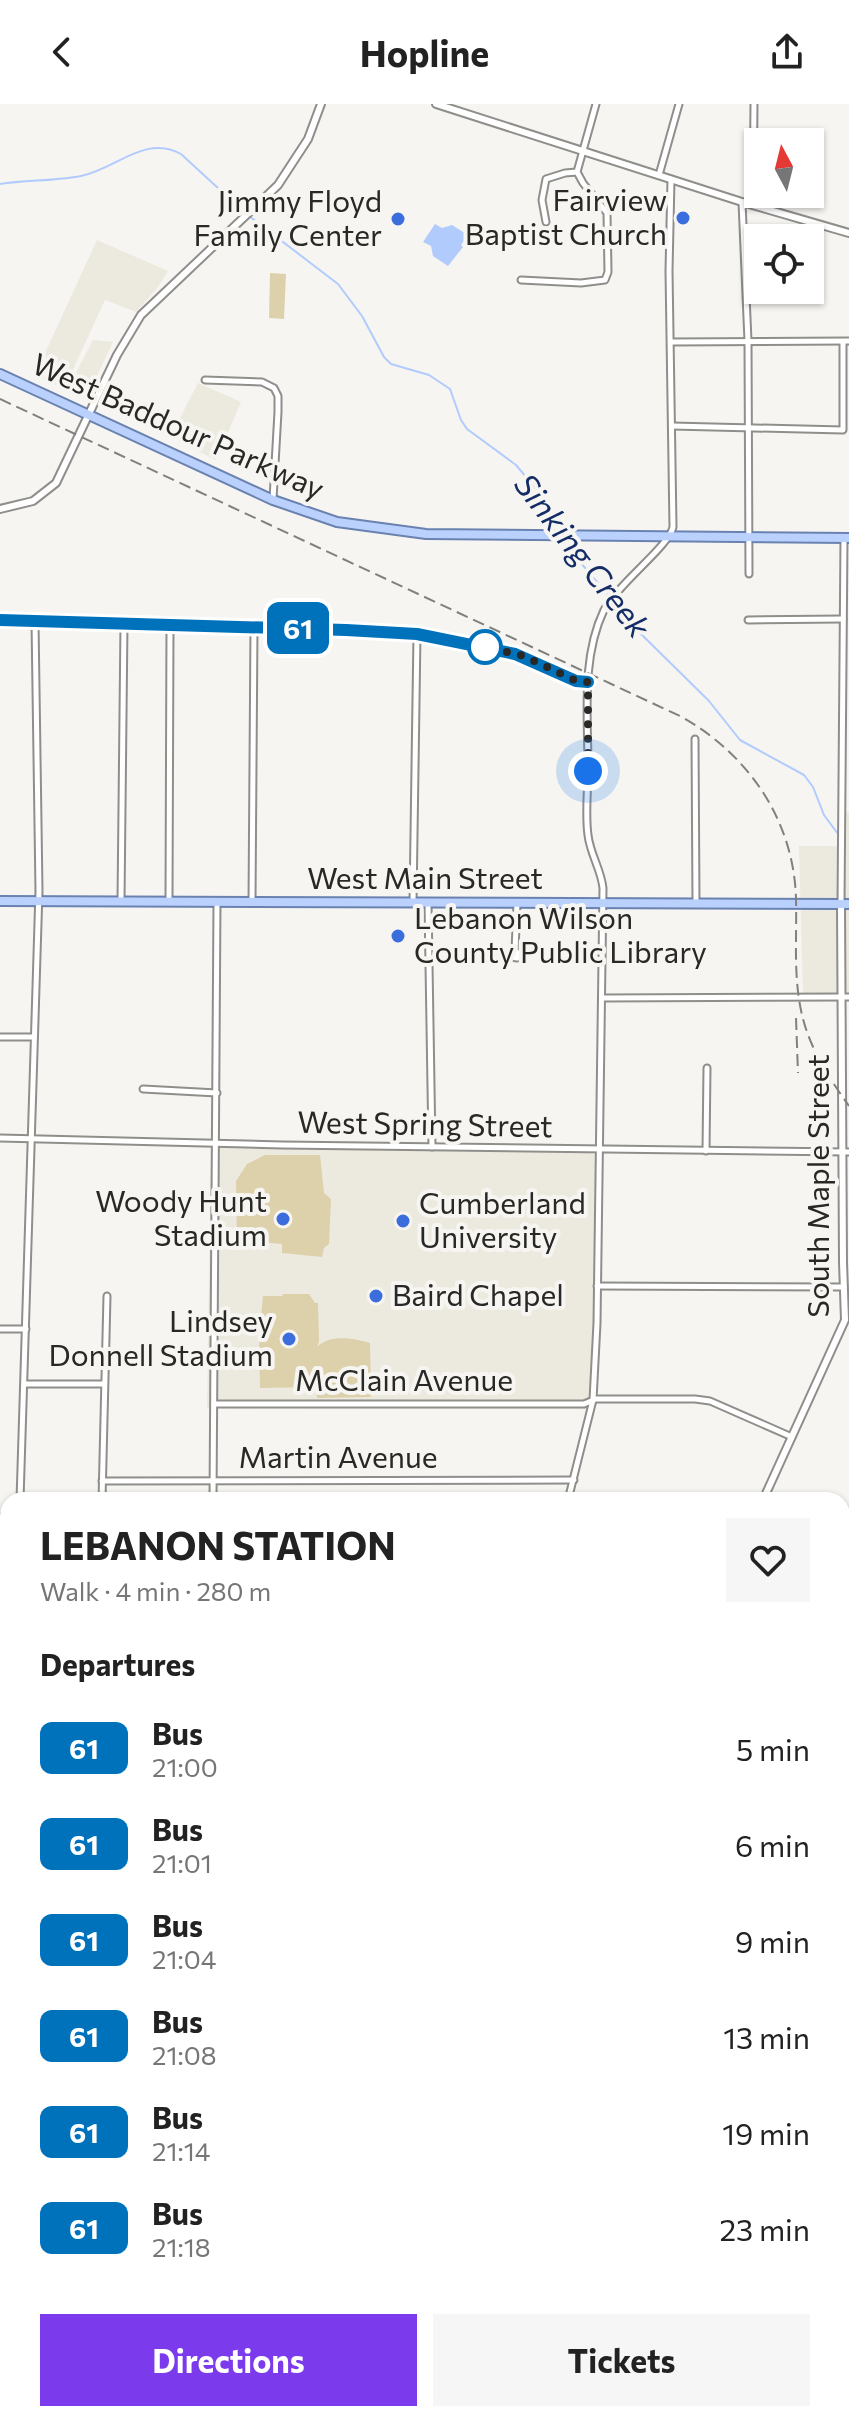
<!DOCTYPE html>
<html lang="en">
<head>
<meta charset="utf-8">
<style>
  :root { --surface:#fff; --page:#f6f6f6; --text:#222; --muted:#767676; --accent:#7c3aed }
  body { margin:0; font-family:Commissioner,sans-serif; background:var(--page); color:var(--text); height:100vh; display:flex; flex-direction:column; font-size:30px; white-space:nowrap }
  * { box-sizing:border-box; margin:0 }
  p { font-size:26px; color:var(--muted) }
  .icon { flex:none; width:44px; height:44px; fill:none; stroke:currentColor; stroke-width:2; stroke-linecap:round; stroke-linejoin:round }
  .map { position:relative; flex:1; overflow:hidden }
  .details { position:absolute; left:0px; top:1388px; width:850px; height:930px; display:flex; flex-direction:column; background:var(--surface); border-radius:24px 24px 0 0; box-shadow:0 2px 6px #0004 }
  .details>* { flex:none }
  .badge { padding:0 16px; border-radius:12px; font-size:28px; line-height:52px }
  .needle { width:52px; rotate:353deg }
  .fabs { position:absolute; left:744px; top:24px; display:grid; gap:16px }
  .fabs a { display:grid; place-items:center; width:80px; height:80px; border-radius:0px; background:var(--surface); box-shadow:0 2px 6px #0004; font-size:40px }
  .you { position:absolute; width:40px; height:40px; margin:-20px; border:6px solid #fff; border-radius:50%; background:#1a73e8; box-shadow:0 0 0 12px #1a73e833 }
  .map>.badge { position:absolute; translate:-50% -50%; box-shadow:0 0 0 4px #fff }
  h2 { padding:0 40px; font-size:30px; line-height:72px }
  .round { display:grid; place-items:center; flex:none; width:84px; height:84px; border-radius:0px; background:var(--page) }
  .headline { display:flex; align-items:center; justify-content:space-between; height:136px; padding:0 40px }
  h1 { font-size:38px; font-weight:700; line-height:60px }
  .action { display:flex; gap:16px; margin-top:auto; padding:16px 40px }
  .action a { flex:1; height:92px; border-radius:0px; background:var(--accent); color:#fff; font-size:32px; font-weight:700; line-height:92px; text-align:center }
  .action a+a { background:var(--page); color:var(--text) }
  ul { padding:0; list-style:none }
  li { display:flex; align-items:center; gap:24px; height:96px; padding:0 40px }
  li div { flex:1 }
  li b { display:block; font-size:30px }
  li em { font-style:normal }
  li .badge { min-width:88px; font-weight:700; text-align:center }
  header { display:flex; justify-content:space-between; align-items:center; height:104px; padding:0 40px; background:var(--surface); font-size:36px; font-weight:700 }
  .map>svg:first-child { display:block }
</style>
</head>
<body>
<header><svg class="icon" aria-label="back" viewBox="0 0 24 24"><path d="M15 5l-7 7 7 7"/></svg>Hopline<svg class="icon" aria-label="share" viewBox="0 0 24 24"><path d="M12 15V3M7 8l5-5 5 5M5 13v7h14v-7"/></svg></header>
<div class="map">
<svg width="849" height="2317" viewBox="0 0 849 2317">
  <rect width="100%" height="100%" fill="#f6f5f2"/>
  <g fill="#ece9de">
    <polygon points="97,136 168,167 158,183 136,208 105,196 64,285 35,271"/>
    <polygon points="93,236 113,238 90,286 80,292 67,286"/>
    <polygon points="198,279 241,298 216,356 179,338 176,322"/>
    <polygon points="844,708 849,709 849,893 803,893 799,742 843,742"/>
    <polygon points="211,1044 592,1049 596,1052 597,1219 590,1305 207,1304"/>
    <polygon points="842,1955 849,1957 849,2135 842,2164"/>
    <polygon points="660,2310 806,2310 805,2317 661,2317"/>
  </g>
  <g fill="#ddd1ac">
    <polygon points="270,169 286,170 284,215 269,214"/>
    <polygon points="265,1051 320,1051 324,1089 331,1095 329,1140 324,1144 322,1153 282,1149 282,1140 237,1136 236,1077 247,1060"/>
    <path d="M283,1190h26l6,9h3l1,38 -2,6c12,-13 37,-9 53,-4l1,54 -54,1 -1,-11 -56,1 -1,-50 4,-42h19z"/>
  </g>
  <polygon fill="#b2cbfd" points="435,120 442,124 452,121 468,131 461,141 463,143 448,162 433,152 431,142 423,138"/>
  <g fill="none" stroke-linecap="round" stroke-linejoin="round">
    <g stroke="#b2cbfd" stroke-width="2">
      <path d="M0,80c27,-4 55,-3 81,-8 35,-7 64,-42 100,-22l63,58"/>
      <polyline points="249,112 338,180 362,212 384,253 391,260 429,271 450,285 461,316 467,325 516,361 537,386 563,428"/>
      <polyline points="567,433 581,459 638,527 709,597 740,636 804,671 813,683 824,711 838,730"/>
    </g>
    <g stroke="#8f8e8b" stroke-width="9">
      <g id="minor">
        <polyline points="659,71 679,0"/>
        <polyline points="742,98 748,237 749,470"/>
        <polyline points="753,99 754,0"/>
        <polyline points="546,118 542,96 546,75 565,69 577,68"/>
        <polyline points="521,176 581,179 605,176 608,168 607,109 583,79 577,68 596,0"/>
        <polyline points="671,238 849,237"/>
        <polyline points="205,276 262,278 274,284 278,292 278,308 273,395"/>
        <polyline points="672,322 843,326 843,238"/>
        <polyline points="0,516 346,526 417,530 515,550 576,577 588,578"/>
        <polyline points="748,516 843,515"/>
        <polyline points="695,635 696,799"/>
        <polyline points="121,797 124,519"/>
        <polyline points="169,797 170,521"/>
        <polyline points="252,798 254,523"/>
        <polyline points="413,798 417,530"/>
        <polyline points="428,799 432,1043"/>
        <polyline points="841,800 844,434"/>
        <polygon points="513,847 519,849 517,854 512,853"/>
        <polyline points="515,847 517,799"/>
        <polyline points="602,894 849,893"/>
        <polyline points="0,933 34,933"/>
        <polyline points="143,985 217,989"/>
        <polyline points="0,1034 282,1041 849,1048"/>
        <polyline points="706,1047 707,964"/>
        <polyline points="597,1182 844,1183"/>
        <polyline points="0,1225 26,1225"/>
        <polyline points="25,1280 104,1280"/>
        <polyline points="214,1300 584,1300 596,1295 695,1295 710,1297 792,1333"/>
        <polyline points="102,1377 574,1376"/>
        <polyline points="20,1396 39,787 35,517"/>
        <polyline points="102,1396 107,1192"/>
        <polyline points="213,1396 217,798"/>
        <path d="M568,1396l25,-100 4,-77 6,-435c-2,-19 -13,-34 -15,-53 -3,-21 0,-45 0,-67 0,-52 -7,-110 16,-158 13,-25 66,-65 69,-83l-4,-256 2,-92"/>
        <polyline points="0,1413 8,1414"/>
        <polyline points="842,1593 849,1593"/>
        <polyline points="842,1690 849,1690"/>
        <polyline points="842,1845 849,1846"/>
        <polyline points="0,2042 3,1778"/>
        <polyline points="279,2310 279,2317"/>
        <polyline points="460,2310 470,2317"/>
        <polyline points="730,2310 734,2317"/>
        <polyline points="0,2313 1,2317"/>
        <polyline points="149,2317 149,2310"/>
      </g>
    </g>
    <g stroke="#8f8e8b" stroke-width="10">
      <g id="tertiary">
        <polyline points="436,0 742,98 849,129"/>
        <polyline points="0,405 33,397 56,379 117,251 141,211 278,81 308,35 321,0"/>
        <polyline points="763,1396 845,1216 843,1158 841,801"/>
        <polyline points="842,1450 849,1450"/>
        <polyline points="0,1630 8,1628"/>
        <polyline points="373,2317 375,2310"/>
      </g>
    </g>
    <g stroke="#6a82b0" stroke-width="12">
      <g id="primary">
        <polyline points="0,270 273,396 337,418 426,430 849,434"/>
        <polyline points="0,797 849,800"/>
        <polyline points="842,2199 849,2170"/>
        <polyline points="842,2236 849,2206"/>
        <polyline points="813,2317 815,2310"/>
        <polyline points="823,2317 825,2310"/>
      </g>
    </g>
    <use href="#minor" stroke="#fff" stroke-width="5"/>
    <use href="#tertiary" stroke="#fff" stroke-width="6"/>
    <use href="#primary" stroke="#bbd1fd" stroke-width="8"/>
    <g stroke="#80807d" stroke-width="2" stroke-dasharray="12 6" stroke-linecap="butt">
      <path d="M0,295l682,318c67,38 112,104 114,182 1,39 -3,77 6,116 8,34 27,63 47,91"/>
      <polyline points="796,914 798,969"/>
    </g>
  </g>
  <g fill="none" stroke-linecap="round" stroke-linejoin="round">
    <g stroke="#fff" stroke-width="18">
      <polyline id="line" points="0,516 346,526 417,530 515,550 576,577 588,578"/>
    </g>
    <use href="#line" stroke="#0072bc" stroke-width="12"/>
    <polyline stroke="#282826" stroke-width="8" stroke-dasharray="0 14.4" points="485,543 482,542 524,552 576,577 588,578 588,667"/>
  </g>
  <g fill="#3b6ddd" stroke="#f6f5f2" stroke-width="3">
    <circle cx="683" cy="114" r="8"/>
    <circle cx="398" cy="115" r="8"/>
    <circle cx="398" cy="832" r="8"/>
    <circle cx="283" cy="1115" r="8"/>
    <circle cx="403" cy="1117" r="8"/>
    <circle cx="376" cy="1192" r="8"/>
    <circle cx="289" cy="1235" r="8"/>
  </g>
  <circle fill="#fff" stroke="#0072bc" stroke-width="4" cx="485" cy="543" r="16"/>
  <g text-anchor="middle" stroke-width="8" stroke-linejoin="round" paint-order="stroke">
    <g font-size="30" fill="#282826" stroke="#f6f5f2" text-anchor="end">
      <text x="667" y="107">Fairview<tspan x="667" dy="34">Baptist Church</tspan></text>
      <text x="382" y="108">Jimmy Floyd<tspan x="382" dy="34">Family Center</tspan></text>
      <text x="414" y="825" text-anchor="start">Lebanon Wilson<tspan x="414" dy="34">County Public Library</tspan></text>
      <text x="267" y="1108">Woody Hunt<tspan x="267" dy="34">Stadium</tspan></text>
      <text x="419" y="1110" text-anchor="start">Cumberland<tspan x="419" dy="34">University</tspan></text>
      <text x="392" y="1202" text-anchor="start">Baird Chapel</text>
      <text x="273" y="1228">Lindsey<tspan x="273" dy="34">Donnell Stadium</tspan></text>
    </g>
    <g font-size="30" fill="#282826" stroke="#f6f5f2">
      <text transform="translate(178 323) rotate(24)" y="10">West Baddour Parkway</text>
      <text x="425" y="785">West Main Street</text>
      <text transform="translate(425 1021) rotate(1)" y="10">West Spring Street</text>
      <text transform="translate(819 1082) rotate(-90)" y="10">South Maple Street</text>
      <text x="404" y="1287">McClain Avenue</text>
      <text x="338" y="1364">Martin Avenue</text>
    </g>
    <g font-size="32" font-style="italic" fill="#142d66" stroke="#f6f5f2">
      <text transform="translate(582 452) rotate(52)" y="11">Sinking Creek</text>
    </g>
  </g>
</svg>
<div class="fabs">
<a><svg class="needle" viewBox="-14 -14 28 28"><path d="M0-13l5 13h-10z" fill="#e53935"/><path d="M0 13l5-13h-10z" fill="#767676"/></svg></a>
<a><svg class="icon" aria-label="locate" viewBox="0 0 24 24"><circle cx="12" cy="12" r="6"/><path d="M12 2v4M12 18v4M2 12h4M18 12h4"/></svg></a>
</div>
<div class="you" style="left:588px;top:667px"></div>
<b class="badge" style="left:298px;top:524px;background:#0072bc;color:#fff">61</b>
<section class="details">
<div class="headline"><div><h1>LEBANON STATION</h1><p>Walk · 4 min · 280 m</p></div><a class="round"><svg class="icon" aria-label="heart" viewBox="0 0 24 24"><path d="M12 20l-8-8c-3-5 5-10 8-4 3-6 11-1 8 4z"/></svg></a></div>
<h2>Departures</h2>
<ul>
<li><span class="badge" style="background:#0072bc;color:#fff">61</span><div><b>Bus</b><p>21:00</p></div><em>5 min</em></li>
<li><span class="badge" style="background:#0072bc;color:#fff">61</span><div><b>Bus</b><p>21:01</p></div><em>6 min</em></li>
<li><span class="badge" style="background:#0072bc;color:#fff">61</span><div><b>Bus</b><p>21:04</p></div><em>9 min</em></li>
<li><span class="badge" style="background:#0072bc;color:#fff">61</span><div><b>Bus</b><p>21:08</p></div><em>13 min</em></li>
<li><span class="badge" style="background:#0072bc;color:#fff">61</span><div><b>Bus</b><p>21:14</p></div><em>19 min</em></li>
<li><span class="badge" style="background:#0072bc;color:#fff">61</span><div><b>Bus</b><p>21:18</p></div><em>23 min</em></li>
</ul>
<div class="action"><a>Directions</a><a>Tickets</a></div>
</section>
</div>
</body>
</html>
